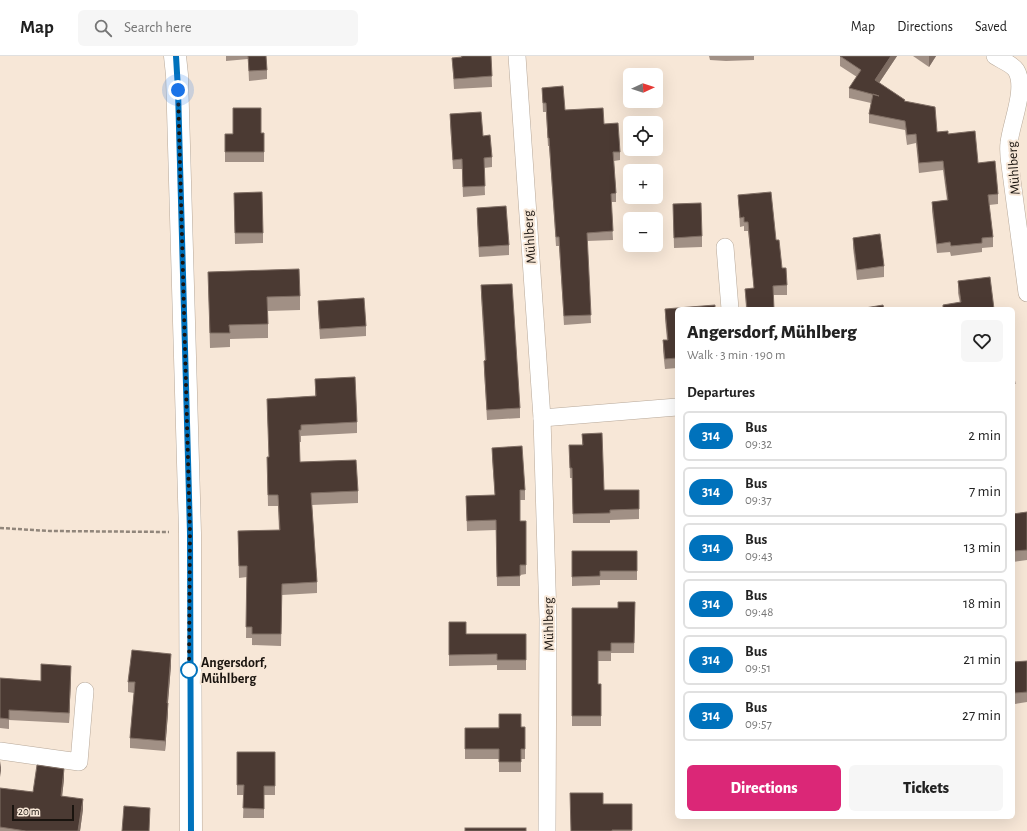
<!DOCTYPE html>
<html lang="en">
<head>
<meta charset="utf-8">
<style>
  :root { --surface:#fff; --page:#f6f6f6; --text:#222; --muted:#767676; --line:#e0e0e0; --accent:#db2777 }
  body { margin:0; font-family:"Alegreya Sans",sans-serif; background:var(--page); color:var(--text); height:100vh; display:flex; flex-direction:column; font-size:15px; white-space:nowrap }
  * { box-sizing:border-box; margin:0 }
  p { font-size:13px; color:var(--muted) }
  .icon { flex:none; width:22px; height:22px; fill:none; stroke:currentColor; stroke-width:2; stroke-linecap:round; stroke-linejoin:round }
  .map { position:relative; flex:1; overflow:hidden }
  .details { position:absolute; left:675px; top:251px; width:340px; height:512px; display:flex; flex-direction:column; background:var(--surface); border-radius:6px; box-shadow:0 4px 16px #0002 }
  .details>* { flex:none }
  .badge { padding:0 8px; border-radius:13px; font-size:14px; line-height:26px }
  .needle { width:26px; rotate:87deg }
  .tools { position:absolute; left:623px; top:12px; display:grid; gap:8px }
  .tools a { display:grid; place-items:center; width:40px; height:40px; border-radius:6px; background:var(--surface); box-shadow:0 4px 16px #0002; font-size:20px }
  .scale { position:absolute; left:12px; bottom:10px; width:62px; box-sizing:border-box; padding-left:4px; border:2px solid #1a140f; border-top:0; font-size:11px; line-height:14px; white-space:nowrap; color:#1a140f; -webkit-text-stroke:3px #f7e7d7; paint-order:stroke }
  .you { position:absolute; width:20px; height:20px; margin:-10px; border:3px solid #fff; border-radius:50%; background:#1a73e8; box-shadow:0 0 0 6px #1a73e833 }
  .map>.badge { position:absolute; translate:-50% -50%; box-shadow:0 0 0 2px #fff }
  h2 { padding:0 12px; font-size:15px; line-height:36px }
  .round { display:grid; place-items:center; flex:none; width:42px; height:42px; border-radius:6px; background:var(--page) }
  .head { display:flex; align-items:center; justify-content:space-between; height:68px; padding:0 12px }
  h1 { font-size:19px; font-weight:800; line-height:30px }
  .button { display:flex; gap:8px; margin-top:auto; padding:8px 12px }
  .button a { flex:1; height:46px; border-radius:6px; background:var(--accent); color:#fff; font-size:16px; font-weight:800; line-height:46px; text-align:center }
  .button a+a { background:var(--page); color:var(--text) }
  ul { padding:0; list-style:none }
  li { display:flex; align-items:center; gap:12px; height:50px; margin:0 8px 6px; padding:0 4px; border:2px solid var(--line); border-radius:6px }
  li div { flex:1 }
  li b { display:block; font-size:15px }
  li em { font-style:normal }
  li .badge { min-width:44px; font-weight:700; text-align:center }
  header { display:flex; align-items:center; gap:24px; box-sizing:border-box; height:56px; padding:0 20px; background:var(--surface); border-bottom:1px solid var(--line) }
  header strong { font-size:19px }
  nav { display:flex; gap:22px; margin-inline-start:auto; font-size:14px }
  .search { width:280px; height:36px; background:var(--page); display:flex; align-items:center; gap:10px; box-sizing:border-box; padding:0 14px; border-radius:6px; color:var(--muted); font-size:15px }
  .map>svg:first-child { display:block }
</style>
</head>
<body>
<header>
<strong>Map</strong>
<div class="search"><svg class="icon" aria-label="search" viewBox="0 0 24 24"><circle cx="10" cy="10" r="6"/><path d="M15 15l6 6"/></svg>Search here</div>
<nav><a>Map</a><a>Directions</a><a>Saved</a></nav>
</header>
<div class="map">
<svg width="1027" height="775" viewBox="0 0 1027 775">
  <rect width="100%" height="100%" fill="#f7e7d7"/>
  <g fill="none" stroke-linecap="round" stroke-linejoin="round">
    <g stroke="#b7a899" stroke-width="18">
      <g id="minor">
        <polyline points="517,0 542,362 548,563 547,775"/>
        <path d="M995,0c6,4 17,8 21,14 11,18 -5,53 -7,73 -1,7 0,15 1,22l17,128"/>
        <polyline points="725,191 730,253"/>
        <polyline points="542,362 677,351"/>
        <polyline points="0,695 79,706 85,635"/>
      </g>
    </g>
    <g stroke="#b7a899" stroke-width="23">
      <polyline id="tertiary" points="175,0 177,19 190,477 191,775"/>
    </g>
    <polyline stroke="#91867b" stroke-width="2.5" stroke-dasharray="4 2" stroke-linecap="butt" points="0,472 50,475 169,476"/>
    <use href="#minor" stroke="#fff" stroke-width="17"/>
    <use href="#tertiary" stroke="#fff" stroke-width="22"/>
  </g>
  <g fill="#a19085">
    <polygon points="226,0 266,0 267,14 267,23 249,25 248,3 226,5"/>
    <polygon points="461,0 491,0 492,31 454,33 452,2 461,2"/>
    <polygon points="709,0 754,0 754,4 726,5 710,4"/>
    <polygon points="840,0 897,0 879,27 905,45 937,76 948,78 978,107 998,138 998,148 989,149 993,181 993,191 982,192 982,196 951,200 950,196 937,197 932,155 932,146 947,144 943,114 919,117 916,87 907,89 905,74 869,67 869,58 871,47 849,42 849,32 857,21 840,10"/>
    <polygon points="913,0 936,0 929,11"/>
    <polygon points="542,32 565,54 604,68 620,96 620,104 614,105 616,137 616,146 611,146 613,184 587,185 591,267 564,269 559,190 556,190 549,90 548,90 546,56 543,56"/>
    <polygon points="450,58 492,101 492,111 484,112 485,139 463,141 462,113 453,113 450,67"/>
    <polygon points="264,77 264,106 225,106 225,78"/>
    <polygon points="234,137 263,177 263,187 235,188"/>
    <polygon points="738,139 776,184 782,212 787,229 787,239 773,239 774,253 746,253 745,233 754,232 748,175 744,175 744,170 740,171"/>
    <polygon points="673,148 702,180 702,191 674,192"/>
    <polygon points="477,152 509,189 509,199 479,201 477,163"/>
    <polygon points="853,182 884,210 884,221 857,224 853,192"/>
    <polygon points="208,216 300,240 300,254 268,255 268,282 230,283 230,291 210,292"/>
    <polygon points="958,225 994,253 943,253 943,249 960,247 958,237"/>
    <polygon points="481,229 520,352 520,362 487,364 484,315 484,305 485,305 481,240"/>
    <polygon points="318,245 366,270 366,280 320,283 318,255"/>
    <polygon points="665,253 677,253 677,312 665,313 663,295 663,284 667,284 665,263"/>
    <polygon points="1013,314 1015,328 1015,340 1013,340"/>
    <polygon points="315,323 357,366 357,377 301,380 301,386 299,386 300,406 358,435 358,447 312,449 317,526 317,537 282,539 281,590 252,589 252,582 246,582 247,521 239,522 238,475 279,474 278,450 268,450 267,401 269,401 267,343 315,340"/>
    <polygon points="582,378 604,434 639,434 639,463 610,464 610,467 573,467 572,422 570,422 569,389 582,389"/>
    <polygon points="492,392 525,434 525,444 520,444 520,465 526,465 526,518 520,519 520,530 497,530 496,474 467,475 466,440 495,439 492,402"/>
    <polygon points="1027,456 1027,504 1013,506 1013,458"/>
    <polygon points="572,495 637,495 637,524 600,524 600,529 572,530"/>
    <polygon points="635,546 634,597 611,597 611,605 598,605 598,628 601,628 601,670 572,670 572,552 618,552"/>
    <polygon points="449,566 466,578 526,578 526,614 497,614 497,609 449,610"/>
    <polygon points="1027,605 1027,646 1015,648 1013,632 1013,606"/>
    <polygon points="171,609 168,647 168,657 165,695 130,692 130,682 134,637 128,636 128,626"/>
    <polygon points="71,620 69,667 9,664 9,673 0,672 0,622 41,625"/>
    <polygon points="525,671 525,703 521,703 521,716 499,716 499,703 465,703 465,672"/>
    <polygon points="237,696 275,696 275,739 264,739 264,762 243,762 244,739 237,739"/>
    <polygon points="64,723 62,740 83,753 80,775 0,775 0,732 33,736"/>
    <polygon points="603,748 632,748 632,775 571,775"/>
  </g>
  <g fill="#7f6e64">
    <polygon points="891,0 897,0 875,33 875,24"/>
    <polygon points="929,0 936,0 929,11"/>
    <polygon points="171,598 171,609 167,657 167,647"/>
    <polygon points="71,610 71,620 69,667 69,657"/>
    <polygon points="168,647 168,657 165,695 165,685"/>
    <polygon points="1,705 1,715 0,721 0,711"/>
    <polygon points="64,713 64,723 61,750 61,740"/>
    <polygon points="83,743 83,753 80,775 78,775"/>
  </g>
  <g fill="#4b3a33" stroke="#7f6e64">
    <polygon points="248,0 266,0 267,14 249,15"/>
    <polygon points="462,0 491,0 492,20 454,23 452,2 462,1"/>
    <polygon points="840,0 891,0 875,24 905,44 904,45 935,51 937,76 948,75 948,78 975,75 978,107 995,105 998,138 988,139 993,181 982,182 982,187 951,190 950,186 937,188 932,146 948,144 943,105 919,107 916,78 907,79 905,65 869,58 873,38 879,40 849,32 861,14"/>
    <polygon points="563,30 565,54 603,52 604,68 618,67 620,96 613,96 616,137 611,138 613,175 587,177 591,259 564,260 559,181 556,181 549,82 548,82 546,47 543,47 542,32"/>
    <polygon points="233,52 261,52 261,77 264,77 264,96 225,96 225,78 233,78"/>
    <polygon points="481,56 483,80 490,79 492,101 484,102 485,130 463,131 462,103 453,104 450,58"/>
    <polygon points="262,136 263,177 235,177 234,137"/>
    <polygon points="771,136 776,184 779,184 782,212 786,212 787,229 773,230 774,253 747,253 745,233 754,232 748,166 744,166 744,161 740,162 738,139"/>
    <polygon points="701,147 702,180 674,182 673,148"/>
    <polygon points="506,150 509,189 479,191 477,152"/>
    <polygon points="880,178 884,210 857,214 853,182"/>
    <polygon points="299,213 300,240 267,241 268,268 229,269 230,277 210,277 208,216"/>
    <polygon points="990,221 994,253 943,253 943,249 961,246 958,225"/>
    <polygon points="512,228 520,352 487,354 484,305 486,304 481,229"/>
    <polygon points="364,242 366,270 320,273 318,245"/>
    <polygon points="715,249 715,253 677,253 677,302 665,303 663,284 668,284 665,253"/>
    <polygon points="883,249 884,253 859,253"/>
    <polygon points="1013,314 1015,328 1013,328"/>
    <polygon points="355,321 357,366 301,369 301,374 299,374 300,406 356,404 358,435 311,437 317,526 282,528 281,578 252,578 252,571 246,571 247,510 239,510 238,475 280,474 278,439 268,439 267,401 269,401 267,343 316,340 315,323"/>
    <polygon points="602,377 604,434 639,434 639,453 610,454 610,457 573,458 572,412 570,412 569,389 583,389 582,378"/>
    <polygon points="522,390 525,434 520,434 520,465 526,465 526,509 520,509 520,520 497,521 496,464 467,465 466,440 495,439 492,392"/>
    <polygon points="1027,456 1027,494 1013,495 1013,458"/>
    <polygon points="572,495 637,495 637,515 600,515 600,520 572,521"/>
    <polygon points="618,546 635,546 634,587 611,587 611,595 598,595 598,628 601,628 601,660 572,660 572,552 618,552"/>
    <polygon points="449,566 466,566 466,578 526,578 526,604 497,604 497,598 449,599"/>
    <polygon points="132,594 171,598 167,647 168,647 165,685 130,682 135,626 128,626"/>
    <polygon points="1027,605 1027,636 1015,637 1013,622 1013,606"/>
    <polygon points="41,608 71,610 69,657 9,654 9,663 0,662 0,622 41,625"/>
    <polygon points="499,658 521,658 521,671 525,671 525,693 521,693 521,706 499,706 499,693 465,693 465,672 499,672"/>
    <polygon points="237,696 275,696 275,730 264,730 264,753 243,752 244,729 237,729"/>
    <polygon points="37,709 64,713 61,740 83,743 78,775 26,775 0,771 0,732 33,736"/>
    <polygon points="570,737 603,737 603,748 632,748 632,774 612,774 612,775 571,775"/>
    <polygon points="124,750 150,752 149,775 122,775"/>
    <rect x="465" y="772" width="61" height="3"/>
  </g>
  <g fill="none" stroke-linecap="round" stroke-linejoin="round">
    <g stroke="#fff" stroke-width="9">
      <polyline id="line" points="176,0 178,34 190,477 191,775"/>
    </g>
    <use href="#line" stroke="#0072bc" stroke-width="6"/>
    <polyline stroke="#1a140f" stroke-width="4" stroke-dasharray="0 7.2" points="178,34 190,477 189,614"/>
  </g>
  <circle fill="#fff" stroke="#0072bc" stroke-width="2" cx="189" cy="614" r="8"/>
  <g text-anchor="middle" stroke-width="4" stroke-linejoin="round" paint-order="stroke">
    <g font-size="14" fill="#1a140f" stroke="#f7e7d7">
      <text transform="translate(1013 112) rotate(-94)" y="5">Mühlberg</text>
      <text transform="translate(529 181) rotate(-94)" y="5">Mühlberg</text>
      <text transform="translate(548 568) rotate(-91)" y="5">Mühlberg</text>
    </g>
    <g font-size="14" font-weight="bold" fill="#1a140f" stroke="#f7e7d7" text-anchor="start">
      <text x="201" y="611">Angersdorf,<tspan x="201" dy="16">Mühlberg</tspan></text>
    </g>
  </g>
</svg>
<div class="tools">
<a><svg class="needle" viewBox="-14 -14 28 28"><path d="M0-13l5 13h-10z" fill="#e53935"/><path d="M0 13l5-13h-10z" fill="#767676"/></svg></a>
<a><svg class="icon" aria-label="locate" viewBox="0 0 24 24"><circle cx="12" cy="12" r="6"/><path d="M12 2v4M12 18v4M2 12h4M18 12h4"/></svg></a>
<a>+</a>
<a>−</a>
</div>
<div class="scale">20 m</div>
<div class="you" style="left:178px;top:34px"></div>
<section class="details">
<div class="head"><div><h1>Angersdorf, Mühlberg</h1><p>Walk · 3 min · 190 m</p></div><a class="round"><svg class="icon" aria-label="heart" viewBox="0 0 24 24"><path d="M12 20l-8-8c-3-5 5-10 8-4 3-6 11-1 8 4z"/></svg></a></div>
<h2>Departures</h2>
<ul>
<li><span class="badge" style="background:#0072bc;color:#fff">314</span><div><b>Bus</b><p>09:32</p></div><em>2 min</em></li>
<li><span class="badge" style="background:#0072bc;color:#fff">314</span><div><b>Bus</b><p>09:37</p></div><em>7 min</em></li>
<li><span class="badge" style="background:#0072bc;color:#fff">314</span><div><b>Bus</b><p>09:43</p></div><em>13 min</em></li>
<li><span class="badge" style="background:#0072bc;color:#fff">314</span><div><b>Bus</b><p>09:48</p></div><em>18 min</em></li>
<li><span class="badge" style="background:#0072bc;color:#fff">314</span><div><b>Bus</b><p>09:51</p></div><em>21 min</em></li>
<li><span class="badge" style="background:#0072bc;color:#fff">314</span><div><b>Bus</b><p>09:57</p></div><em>27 min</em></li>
</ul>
<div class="button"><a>Directions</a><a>Tickets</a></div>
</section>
</div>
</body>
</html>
